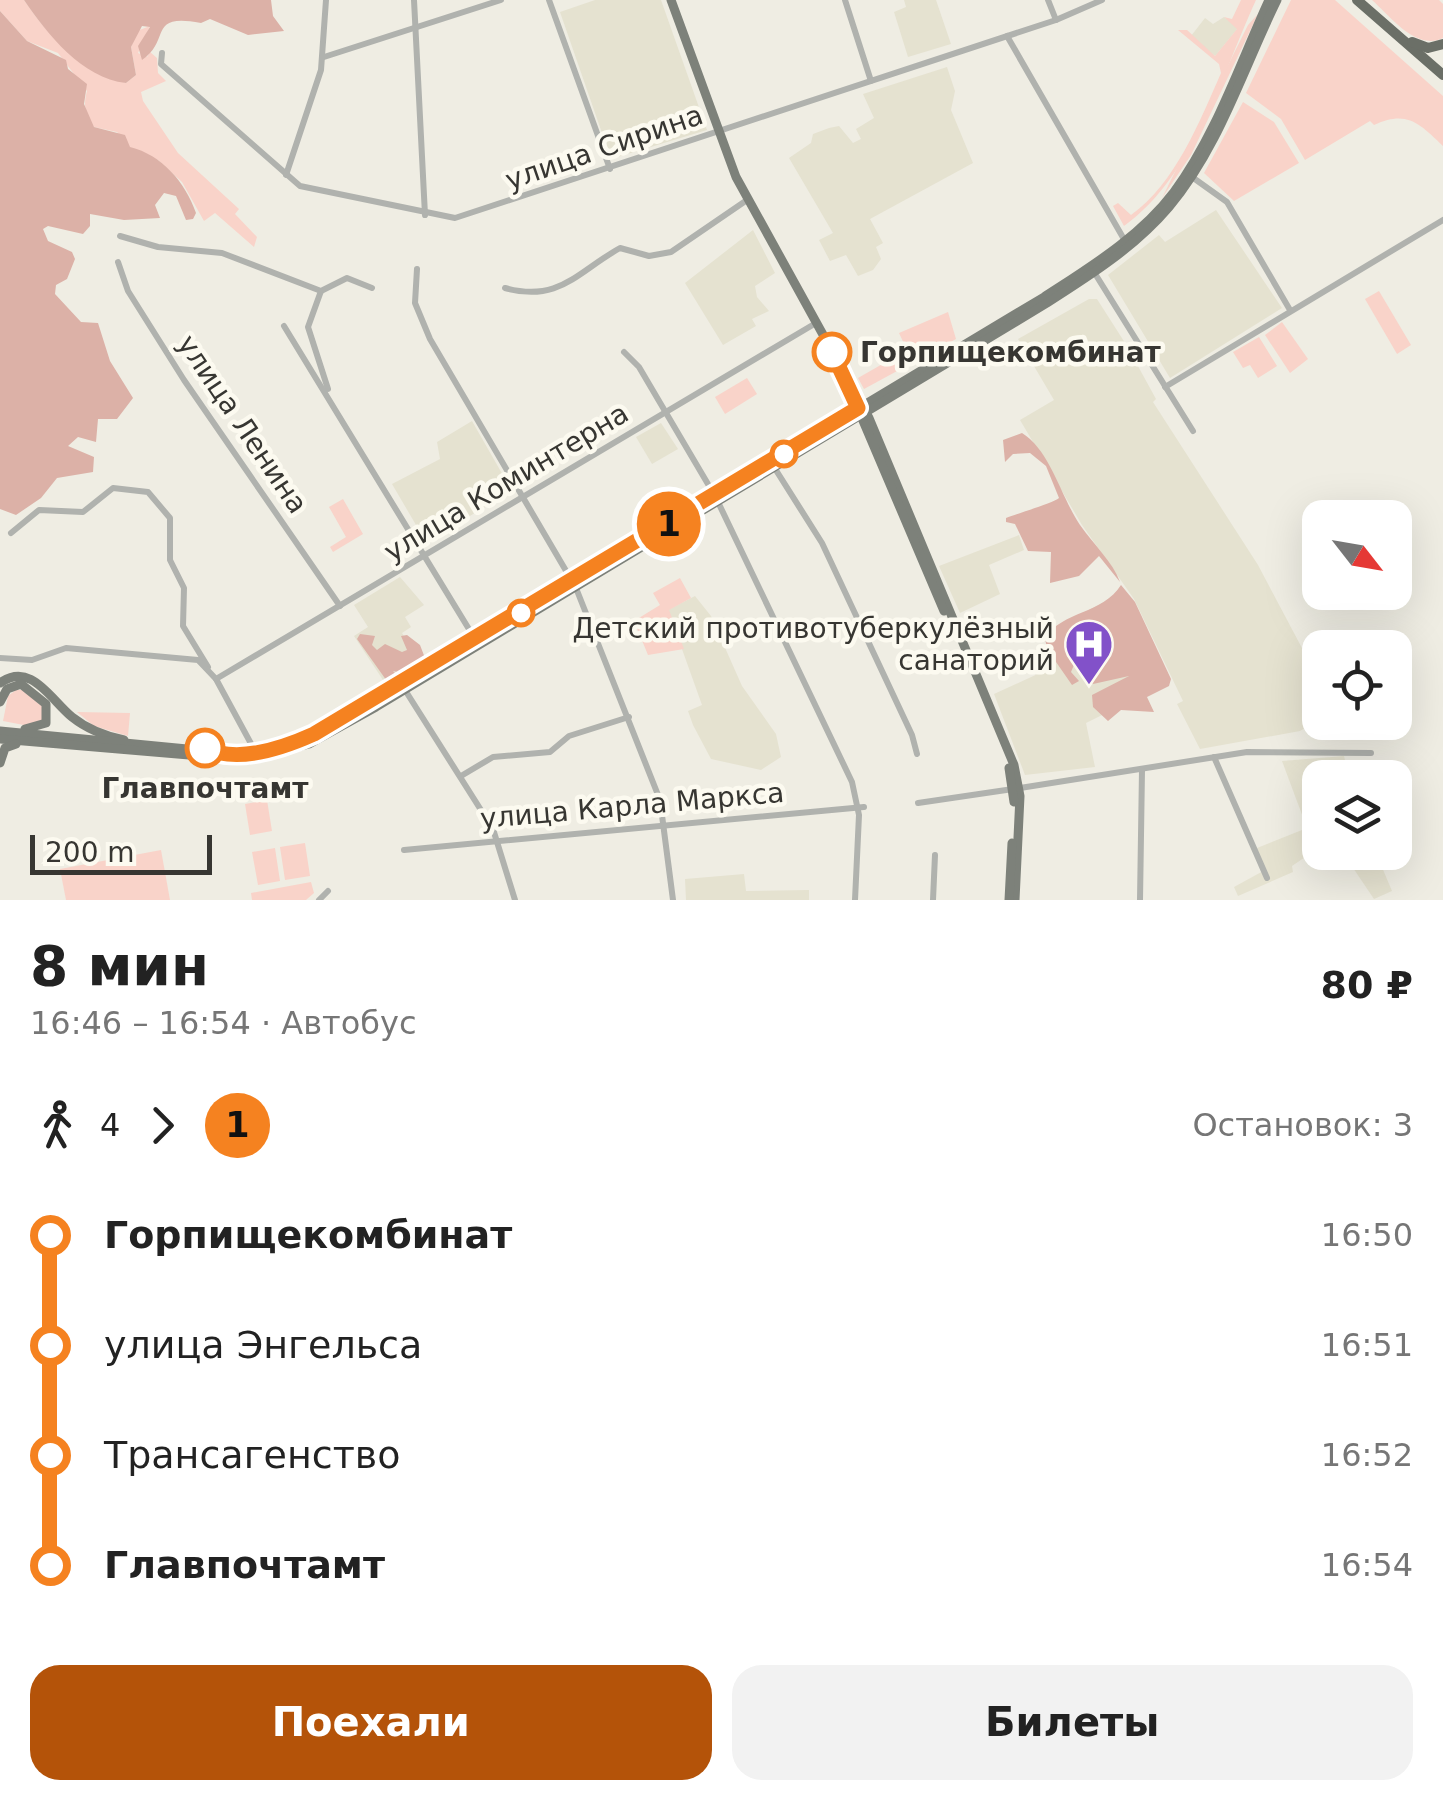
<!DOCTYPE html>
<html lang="ru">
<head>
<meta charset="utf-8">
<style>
  :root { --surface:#fff; --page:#f2f2f2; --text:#222; --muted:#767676; --accent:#b45309 }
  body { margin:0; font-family:"DejaVu Sans",sans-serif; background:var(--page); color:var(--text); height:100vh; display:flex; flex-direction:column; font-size:38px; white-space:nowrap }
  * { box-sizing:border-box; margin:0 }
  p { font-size:32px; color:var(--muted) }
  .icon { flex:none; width:55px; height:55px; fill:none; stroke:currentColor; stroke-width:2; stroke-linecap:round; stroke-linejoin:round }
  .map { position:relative; height:900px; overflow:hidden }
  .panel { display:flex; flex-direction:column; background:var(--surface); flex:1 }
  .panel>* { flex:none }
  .badge { padding:0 20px; border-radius:32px; font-size:35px; line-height:65px }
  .needle { width:65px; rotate:121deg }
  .buttons { position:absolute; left:1302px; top:500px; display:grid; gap:20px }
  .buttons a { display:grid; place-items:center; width:110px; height:110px; border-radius:20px; background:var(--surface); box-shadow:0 10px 40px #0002; font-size:50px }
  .scale { position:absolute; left:30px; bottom:25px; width:182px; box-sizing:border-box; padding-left:10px; border:5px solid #373632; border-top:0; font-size:28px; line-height:35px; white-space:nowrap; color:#373632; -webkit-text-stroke:8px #fcfaf0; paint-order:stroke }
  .map>.badge { position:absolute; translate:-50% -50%; box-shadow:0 0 0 5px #fff }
  .legs { display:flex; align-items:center; gap:15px; height:110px; padding:0 30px; font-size:32px }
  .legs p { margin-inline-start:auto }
  .overview { display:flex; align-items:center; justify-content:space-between; height:170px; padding:0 30px }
  h1 { font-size:55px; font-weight:700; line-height:75px }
  .action { display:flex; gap:20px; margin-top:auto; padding:20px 30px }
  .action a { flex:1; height:115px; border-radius:30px; background:var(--accent); color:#fff; font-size:40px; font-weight:700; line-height:115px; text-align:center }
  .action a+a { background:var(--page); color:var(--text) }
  ul { padding:0 30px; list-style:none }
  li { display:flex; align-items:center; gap:35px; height:110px; font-size:38px }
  li i { display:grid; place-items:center; width:15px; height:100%; margin:0 12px; background:currentColor }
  li i::after { content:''; width:25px; height:25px; margin:-12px; border:8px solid; border-radius:50%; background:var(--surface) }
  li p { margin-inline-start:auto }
  li:first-child i { background:linear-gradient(#0000 50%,currentColor 0) }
  li:last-child i { background:linear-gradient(currentColor 50%,#0000 0) }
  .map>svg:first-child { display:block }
</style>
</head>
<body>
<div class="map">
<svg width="1443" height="900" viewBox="0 0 1443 900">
  <rect width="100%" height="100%" fill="#efede3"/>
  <g fill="#e5e2d0">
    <polygon points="595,0 661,0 707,130 611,159 560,12"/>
    <polygon points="904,0 936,0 951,44 908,57 894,12 906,7"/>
    <polygon points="1224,17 1238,28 1215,56 1191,36 1205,18 1213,24"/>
    <polygon points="947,67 955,91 951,110 973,163 870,219 883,243 876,247 881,259 873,270 858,276 846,255 830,261 819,240 833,233 789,158 811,143 813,134 829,128 839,126 853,143 861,139 856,129 874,118 863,94"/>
    <polygon points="1216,210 1282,308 1170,378 1108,275 1159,235 1165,242"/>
    <polygon points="753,230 775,273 755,286 757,297 769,311 752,319 756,326 723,345 685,283"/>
    <polygon points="1089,299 1097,299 1127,346 1156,399 1153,402 1258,565 1320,682 1320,719 1300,731 1200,749 1177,704 1183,701 1134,599 1082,525 1020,420 1054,400 1018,339"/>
    <polygon points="472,421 512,491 426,542 392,484 440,459 437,442"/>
    <polygon points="661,423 678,449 652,464 636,437"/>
    <polygon points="1019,535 1024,550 989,565 1000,594 960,613 939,566"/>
    <polygon points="400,577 424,605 405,617 411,627 402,633 419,662 385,683 354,636 368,627 354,605"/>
    <polygon points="1123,592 1169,682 1086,723 1095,767 1025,775 994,694 1055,666 1043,634"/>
    <polygon points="695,596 711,616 742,686 776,734 781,757 761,770 711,759 693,725 688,711 702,705 668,610"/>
    <polygon points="1344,756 1349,777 1320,778 1320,847 1292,866 1293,872 1238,896 1234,887 1265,870 1257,848 1307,828 1282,761"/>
    <polygon points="1343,853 1376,853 1392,891 1374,899"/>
    <polygon points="744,874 746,891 809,890 809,900 686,900 685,879"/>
  </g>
  <g fill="#f9d3c9">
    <path d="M0,0h24c27,40 56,68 102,83l10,-8 -5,-28 6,-16 13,-5 -12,27 9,4 3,-5 7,6 1,15 8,8 -25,11 2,9 35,52 61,56 -4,5 22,23 -3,10 -39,-34 -11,8 -22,-39 -24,-22 -28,-12 -13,-16 -23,-5c-9,-13 -11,-21 -7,-36l-29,-38 -31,-12 -27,-30z"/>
    <path d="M1241,0h15c-34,74 -63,177 -132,226l-11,-20 5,-3 13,12c44,-31 69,-94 90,-142l-2,-9 -41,-34h9l28,26 22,-27 -13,-12 8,2z"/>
    <path d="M1291,0h44l108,96v50c-24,-23 -36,-36 -69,-21l-4,-4 -65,39 -24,-41 -35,-26z"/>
    <path d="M1372,0h67l4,4v34c-27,13 -52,-21 -71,-38z"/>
    <polygon points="1258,14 1191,155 1162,198 1248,25"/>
    <polygon points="1243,102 1274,122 1299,163 1234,201 1204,173"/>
    <polygon points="1379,291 1411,345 1397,354 1365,299"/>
    <polygon points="948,312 956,339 864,389 858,378 907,350 899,333"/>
    <polygon points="1282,322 1308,359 1290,373 1265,335"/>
    <polygon points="1259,337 1277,366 1258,378 1250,365 1243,368 1233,352"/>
    <polygon points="747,378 757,394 725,414 715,397"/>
    <polygon points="343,499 363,534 333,552 330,547 346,537 329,507"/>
    <polygon points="680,578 691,598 669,610 684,649 648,655 634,621 660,605 653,593"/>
    <polygon points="16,690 24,690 44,708 45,718 34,727 3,721 8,696"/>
    <polygon points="77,712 130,713 128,736 94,726"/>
    <polygon points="267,800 272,831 250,835 245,804"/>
    <polygon points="305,843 310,876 285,880 280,847"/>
    <polygon points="275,848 280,881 258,885 252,852"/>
    <polygon points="161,850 170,900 66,900 60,869"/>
    <polygon points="311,882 314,893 306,900 252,900 251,893"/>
  </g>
  <g fill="#dcb1a7">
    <path d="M24,0h247l2,16 11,15 -36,4 -38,-16 -9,4c-55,-10 -29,17 -59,37l-4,-14 12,-19 -8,-1 -11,21 5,28 -10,8c-44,-5 -78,-48 -102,-83z"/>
    <path d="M0,11l27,30 39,19 2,9 19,15 -3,20 10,23 31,8 5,12c32,8 55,35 66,66l-3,6 -7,1 -10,-24 -12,-3 -9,12 5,13 -36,2 -34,-6v12l-7,8 -35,-8 -5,3 5,12 24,11 3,7 -8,20 -11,6 -1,9 26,28 17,1 12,38 23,37 -16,21h-19l-2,23 -18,-5 -10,9 26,11 -1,15 -36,6 -16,20 -25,17 -16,-6z"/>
    <path d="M1022,433c28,17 39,64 58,92 13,19 33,37 40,57l-21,-26 -20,20 -29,7 1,-31 -23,-1 -13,-27 -9,-2v-4c13,-5 47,-15 53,-20l-13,-32 -16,-13 -17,1 -8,8 -2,-22z"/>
    <path d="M1121,585l14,17 36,77 -2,7 -22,11 7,15 -33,-2 -13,11 -15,-14 -1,-12 37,-19 -36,8 -9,-8 1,-12 -9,-4 -5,12 8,9 -7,4 -25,-36 -2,-11c17,-27 58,-24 76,-53z"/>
    <polygon points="360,634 375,636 372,645 377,650 385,644 402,652 407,650 401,636 407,635 420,645 425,658 450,646 406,674 393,671 399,677 389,684 357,639"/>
  </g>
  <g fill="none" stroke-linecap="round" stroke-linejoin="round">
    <g stroke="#b0b2ae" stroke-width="6">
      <polyline points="414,0 425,215"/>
      <polyline points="549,0 610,169"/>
      <polyline points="845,0 871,81"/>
      <polyline points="1048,0 1056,20"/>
      <polyline points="1007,36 1125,241"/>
      <polyline points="162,53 161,64 300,186 455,218 1056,20 1102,0"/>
      <polyline points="324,57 501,0"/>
      <polyline points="286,175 321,70 326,0"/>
      <polyline points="1192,177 1227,202 1290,310"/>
      <polyline points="120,236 158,247 222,253 321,291 347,278 372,288"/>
      <polyline points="118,262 128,291 184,380 340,606"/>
      <polyline points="417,269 415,303 430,339 572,581"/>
      <polyline points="1094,272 1193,431"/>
      <path d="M505,288c54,15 72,-16 115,-40l29,8 22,-4 76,-52"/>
      <polyline points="321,291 308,327 328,389"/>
      <polyline points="284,326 475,639"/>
      <polyline points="624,352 639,367 715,496"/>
      <polyline points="1165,387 1443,220"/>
      <polyline points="774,467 822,543 912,735 917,754"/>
      <polyline points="718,502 852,782 859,815 855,900"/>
      <polyline points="11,533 39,510 83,512 113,488 148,492 170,518 170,560 184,588 183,626 208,667"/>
      <polyline points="576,588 660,800 673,900"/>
      <polyline points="0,658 32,660 66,648 198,660 216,679 255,751"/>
      <polyline points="216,679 816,323"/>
      <polyline points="405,690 493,829 515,900"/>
      <polyline points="1214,757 1267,878"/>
      <polyline points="461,776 493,757 550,752 569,736 629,717"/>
      <polyline points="1020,788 1247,752 1371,753"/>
      <polyline points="918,803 1013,789"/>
      <polyline points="404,850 864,807"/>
      <polyline points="319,900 328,891"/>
      <polyline points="933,900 935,855"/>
      <polyline points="1140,900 1142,770"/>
    </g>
    <g stroke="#7d817a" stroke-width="9">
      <polyline points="671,0 736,177 869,418 1014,765 1020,796 1015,900"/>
      <polyline points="858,409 944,611"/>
      <path d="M0,683c31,-22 50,16 72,34 15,12 33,19 52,23"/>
      <polyline points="0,702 7,689 21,684 46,704 46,723 25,729"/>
      <path d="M0,731l239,23 56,-12 61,-32 688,-413c46,-30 96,-60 130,-105 42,-57 66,-129 95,-192"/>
      <path d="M0,739l248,21 61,-16 67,-37 671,-404c44,-28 88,-56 122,-96 50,-59 74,-138 108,-207"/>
      <polyline points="0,763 5,748 16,744"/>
      <polyline points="1009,768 1014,802"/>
      <polyline points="1009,900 1012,843"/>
    </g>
    <g stroke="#6b6f67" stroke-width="10">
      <polyline points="1357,0 1443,75"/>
      <polyline points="1412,42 1428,48 1443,44"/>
    </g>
  </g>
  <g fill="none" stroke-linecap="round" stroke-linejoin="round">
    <g stroke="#fff" stroke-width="22">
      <path id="line-1" d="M205,748c33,16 78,0 109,-14l544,-326 -26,-56"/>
    </g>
    <use href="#line-1" stroke="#f58220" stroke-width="15"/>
  </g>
  <defs>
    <g id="hospital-pin" transform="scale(2.5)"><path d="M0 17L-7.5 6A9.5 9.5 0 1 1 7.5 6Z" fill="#8251c9" stroke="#fcfaf0"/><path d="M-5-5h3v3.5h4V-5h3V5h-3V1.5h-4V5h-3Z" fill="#fff"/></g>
  </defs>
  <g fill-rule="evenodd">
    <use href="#hospital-pin" x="1089" y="644"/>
  </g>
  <g fill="#fff" stroke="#f58220" stroke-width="5">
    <circle cx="832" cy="352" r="18"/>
    <circle cx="784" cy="454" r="12"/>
    <circle cx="521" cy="613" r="12"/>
    <circle cx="205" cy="748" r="18"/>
  </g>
  <g text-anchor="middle" stroke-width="9" stroke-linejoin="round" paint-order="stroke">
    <g font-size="28" fill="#373632" stroke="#fcfaf0">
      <text transform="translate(604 147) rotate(-19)" y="10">улица Сирина</text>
      <text transform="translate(243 424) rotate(56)" y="10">улица Ленина</text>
      <text transform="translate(506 482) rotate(-31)" y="10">улица Коминтерна</text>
      <text transform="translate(632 805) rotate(-5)" y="10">улица Карла Маркса</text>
    </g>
    <g font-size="28" font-weight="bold" fill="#373632" stroke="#fcfaf0" text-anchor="start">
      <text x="860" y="362">Горпищекомбинат</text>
      <text x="205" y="798" text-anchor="middle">Главпочтамт</text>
    </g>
    <g font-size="28" fill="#373632" stroke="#fcfaf0" text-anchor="end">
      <text x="1054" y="638">Детский противотуберкулёзный<tspan x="1054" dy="32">санаторий</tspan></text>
    </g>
  </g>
</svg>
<div class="buttons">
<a><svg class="needle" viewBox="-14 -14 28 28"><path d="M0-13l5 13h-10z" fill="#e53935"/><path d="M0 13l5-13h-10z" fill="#767676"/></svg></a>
<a><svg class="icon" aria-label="locate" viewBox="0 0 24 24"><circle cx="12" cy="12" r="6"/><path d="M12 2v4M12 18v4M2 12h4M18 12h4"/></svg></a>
<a><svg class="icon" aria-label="layers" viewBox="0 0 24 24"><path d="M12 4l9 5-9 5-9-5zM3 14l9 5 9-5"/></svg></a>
</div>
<div class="scale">200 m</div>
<b class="badge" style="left:669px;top:524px;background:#f58220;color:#111">1</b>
</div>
<section class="panel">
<div class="overview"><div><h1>8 мин</h1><p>16:46 – 16:54 · Автобус</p></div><b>80 ₽</b></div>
<div class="legs"><svg class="icon" aria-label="walk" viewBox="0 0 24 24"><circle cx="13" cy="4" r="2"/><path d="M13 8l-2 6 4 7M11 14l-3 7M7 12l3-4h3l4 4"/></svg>4<svg class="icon" aria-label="forward" viewBox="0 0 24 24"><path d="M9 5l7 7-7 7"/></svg><b class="badge" style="background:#f58220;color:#111">1</b><p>Остановок: 3</p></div>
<ul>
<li><i style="color:#f58220"></i><b>Горпищекомбинат</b><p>16:50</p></li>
<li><i style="color:#f58220"></i><span>улица Энгельса</span><p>16:51</p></li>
<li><i style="color:#f58220"></i><span>Трансагенство</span><p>16:52</p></li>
<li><i style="color:#f58220"></i><b>Главпочтамт</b><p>16:54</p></li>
</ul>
<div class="action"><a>Поехали</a><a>Билеты</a></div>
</section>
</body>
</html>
